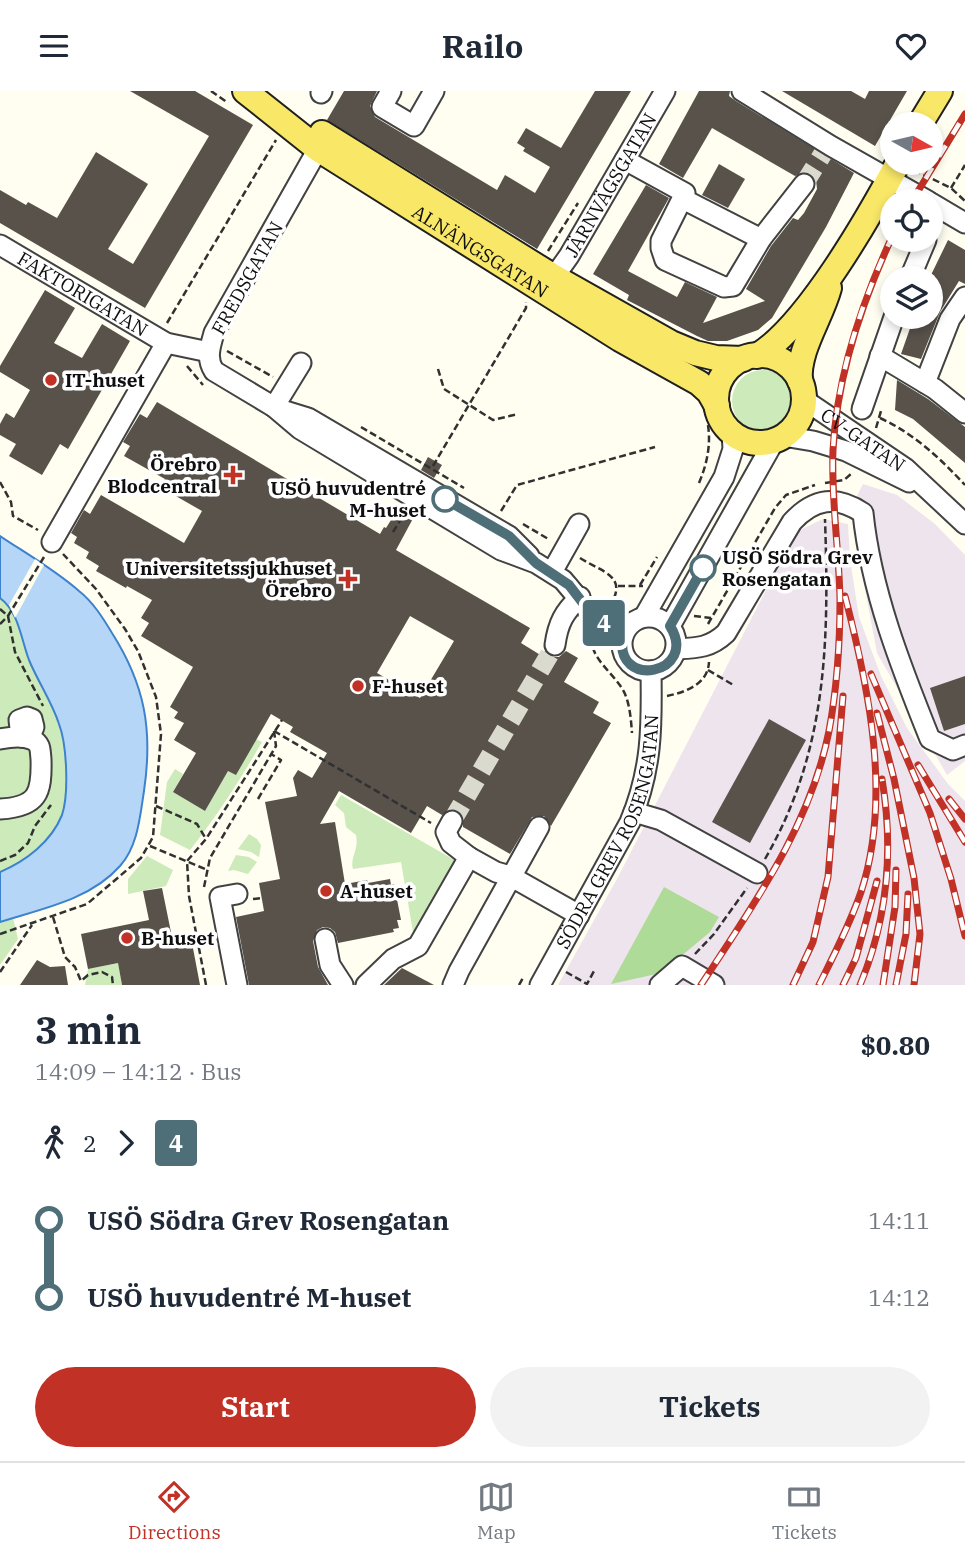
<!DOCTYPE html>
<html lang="en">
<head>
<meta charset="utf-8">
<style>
  :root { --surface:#fff; --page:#f2f2f3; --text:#1f2937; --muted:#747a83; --line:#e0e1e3; --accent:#c13126 }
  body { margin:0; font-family:"IBM Plex Serif",serif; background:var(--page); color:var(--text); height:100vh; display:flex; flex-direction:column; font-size:26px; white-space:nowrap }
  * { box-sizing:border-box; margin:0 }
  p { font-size:23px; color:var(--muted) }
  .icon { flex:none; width:38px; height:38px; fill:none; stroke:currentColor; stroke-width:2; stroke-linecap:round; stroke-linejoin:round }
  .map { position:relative; height:894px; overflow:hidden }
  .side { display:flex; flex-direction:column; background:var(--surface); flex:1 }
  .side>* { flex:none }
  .badge { padding:0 14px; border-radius:5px; font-size:24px; line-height:46px }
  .needle { width:46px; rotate:98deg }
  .controls { position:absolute; left:880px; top:21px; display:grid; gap:14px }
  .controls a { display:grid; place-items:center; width:63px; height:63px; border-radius:50%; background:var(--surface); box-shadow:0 4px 10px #0003; font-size:35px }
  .map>.badge { position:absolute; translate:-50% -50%; box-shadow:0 0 0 4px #fff }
  .legs { display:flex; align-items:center; gap:10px; height:77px; padding:0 35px; font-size:23px }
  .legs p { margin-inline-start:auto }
  .head { display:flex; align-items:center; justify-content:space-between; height:119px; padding:0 35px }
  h1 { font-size:38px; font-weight:700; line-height:52px }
  .cta { display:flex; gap:14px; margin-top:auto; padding:14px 35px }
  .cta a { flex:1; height:80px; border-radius:42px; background:var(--accent); color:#fff; font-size:28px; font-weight:700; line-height:80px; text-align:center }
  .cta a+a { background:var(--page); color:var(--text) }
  ul { padding:0 35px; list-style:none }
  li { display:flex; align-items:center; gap:24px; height:77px; font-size:26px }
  li i { display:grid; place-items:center; width:10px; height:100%; margin:0 9px; background:currentColor }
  li i::after { content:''; width:18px; height:18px; margin:-9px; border:5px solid; border-radius:50%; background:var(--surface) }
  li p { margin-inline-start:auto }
  li:first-child i { background:linear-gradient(#0000 50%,currentColor 0) }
  li:last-child i { background:linear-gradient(currentColor 50%,#0000 0) }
  header { display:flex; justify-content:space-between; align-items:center; height:91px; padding:0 35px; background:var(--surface); font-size:32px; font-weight:700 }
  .menu { display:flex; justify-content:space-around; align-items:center; height:98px; border-top:2px solid var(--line); background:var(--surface); font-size:19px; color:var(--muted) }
  .menu a { display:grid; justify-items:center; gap:4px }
  .menu .selected { color:var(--accent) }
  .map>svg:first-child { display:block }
</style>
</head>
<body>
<header><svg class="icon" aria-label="menu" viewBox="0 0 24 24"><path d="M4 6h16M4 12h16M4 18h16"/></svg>Railo<svg class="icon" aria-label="heart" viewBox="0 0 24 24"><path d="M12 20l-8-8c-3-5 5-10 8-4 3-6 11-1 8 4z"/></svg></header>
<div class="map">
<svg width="965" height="894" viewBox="0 0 965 894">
  <rect width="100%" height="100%" fill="#fffef1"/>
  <g fill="#eee4ed">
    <polygon points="863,393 897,404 935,433 965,464 965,670 947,684 877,562 850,419"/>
    <polygon points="823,428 848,433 850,468 859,526 881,585 907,637 948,693 965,710 965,894 558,894 618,786 796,441"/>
  </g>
  <g fill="#cdeaba">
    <circle cx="763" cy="310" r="31"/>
    <path d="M0,507c19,14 21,41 29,62 9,22 23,42 30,64 8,21 10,70 3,91 -11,27 -36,46 -62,57z"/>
    <path d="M256,648l6,3c-22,38 -45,74 -72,108l-30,-15 7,-53 8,-13 8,5 -10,18 32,19 23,-40z"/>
    <path d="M341,704l117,67 -39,71 -6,-1 -12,-70 -48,7c-3,-13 6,-18 3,-34l-10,-8 -2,-14 -9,-8z"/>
    <polygon points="249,743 257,748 261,754 259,766 251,761 238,758"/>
    <polygon points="236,764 249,766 257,771 248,783 234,779 228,780"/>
    <polygon points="147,765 173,779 166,795 128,803 128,788"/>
    <polygon points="13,827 18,848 0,874 0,831"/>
    <polygon points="118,872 122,894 85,894 88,878"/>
  </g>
  <polygon fill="#afdb99" points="664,796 719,826 710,841 661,882 611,893"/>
  <path fill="#b6d6f7" stroke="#3c82ce" stroke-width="2" d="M0,445c27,18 55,34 79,55 14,11 24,27 33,42 33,52 41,97 32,158 -4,25 -6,55 -24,75 -30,34 -79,43 -120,56v-50c26,-11 51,-30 62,-57 7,-21 5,-70 -3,-91 -7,-22 -21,-42 -30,-64 -8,-21 -10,-48 -29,-62z"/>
  <polygon fill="#fffef1" points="35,468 44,474 15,527 9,514"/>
  <g fill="#58524b" fill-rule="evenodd">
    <polygon points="130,0 195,0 253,34 145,217 0,132 0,99 26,114 28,111 57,127 96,61 148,93 108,158 133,173 209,45"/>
    <polygon points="344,0 377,0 370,15 375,26 497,99 505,84 535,102 550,76 523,60 525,57 517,52 526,37 561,57 595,0 631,0 537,158 327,29"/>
    <polygon points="699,0 730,0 729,5 736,10 854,82 826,136 772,227 758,239 727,250 708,250 697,245 627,209 629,204 593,183 646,94 669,107 628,180 677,206 685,191 717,206 703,232 765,210 746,198 771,155 793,127 798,129 804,122 817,98 816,89 806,81 795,85 712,37 683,87 659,73"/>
    <polygon points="782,0 851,0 865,8 869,0 907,0 875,55"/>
    <polygon points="719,73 745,88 728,117 702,104"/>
    <polygon points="948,149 965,159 965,193 959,190 940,221 921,268 901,263 914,226 931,226 931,184"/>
    <polygon points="45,199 75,217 54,252 82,267 102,233 130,250 68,358 60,353 42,384 9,365 16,353 0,344 0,333 6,322 14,327 30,299 0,281 0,275"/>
    <polygon points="897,289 928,308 965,336 965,372 913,328 895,319"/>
    <path d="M157,311l223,132 4,-7 2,1 15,-24 15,9 -20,37 134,78 -9,15 21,13 3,-5 7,6h7l7,-6 12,7 -14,24 35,20 -6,11 18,10 -60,103 -7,-10 -12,1 -22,37 -47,-27v-12l-6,-5 -6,-1 -9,6 -15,-9 -16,27 -72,-42 -19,33 15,-2 10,62 22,-4 1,3 22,-4 1,6 3,-1 7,36h-4l2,8 -6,1 1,3 -56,11 -3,-11 -5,-4 -7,-1 -6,3 -4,11 5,26 10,18h-79l-13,-68 28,-6 -5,-28 21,-4 -15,-77 32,-6 -4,-18 5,-8 14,8 15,-25 -37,-21 3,-5 -22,-13 -35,61 -8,-4 -23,40 -32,-19 23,-39 -22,-13 10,-17 -10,-5 4,-6 -8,-5 23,-40 -52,-31 8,-13 -8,-5 11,-18 -25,-14 -1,2 -30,-17 3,-5 -13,-8 3,-6 -15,-9 3,-6 -6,-4 13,-23 6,4 11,-19 83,48 18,-32 -42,-24 5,-8 -41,-23 6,-10 -7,-4 17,-28 7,4zM410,525l44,25 -34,57 -43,-25z"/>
    <polygon points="428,366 442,374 434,387 421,379"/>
    <polygon points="965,585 965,633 944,640 930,597"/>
    <polygon points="769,628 806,649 750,752 712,731"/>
    <polygon points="162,797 174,856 192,852 200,894 122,894 118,872 88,878 81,843 149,829 143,800"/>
    <polygon points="37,869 50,876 65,875 68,894 20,894"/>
    <polygon points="402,877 434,894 384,894"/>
  </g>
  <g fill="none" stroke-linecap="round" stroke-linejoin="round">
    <g stroke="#dbdacf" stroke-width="19" stroke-dasharray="19 10" stroke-linecap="butt">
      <polyline points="804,93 829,53"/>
      <polyline points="452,730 555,554"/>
    </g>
    <g stroke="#424242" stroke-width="23">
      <g id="minor">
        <polyline points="391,0 382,16 414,35 434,0"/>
        <polyline points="742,0 831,55 928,110"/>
        <polyline points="321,2 322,0"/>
        <path d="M318,58l-104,184c-4,14 -8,26 0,38l60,36 26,22 201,121 35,13 27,17 26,31 34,25"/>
        <polyline points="625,69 685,102 661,150 661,157 665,169 724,196 733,195 761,148 804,93"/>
        <polyline points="683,108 761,148"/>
        <polyline points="931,112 965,132"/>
        <path id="s1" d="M0,154l166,98 43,9"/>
        <path id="s2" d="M554,186l15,-21 96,-165"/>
        <polyline points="910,187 926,149"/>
        <polyline points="880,265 935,298 965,322"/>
        <polyline points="925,292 950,228 965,206"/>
        <path id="s3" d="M803,302l6,10 96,65 60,56"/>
        <polyline points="274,316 301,272"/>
        <polyline points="862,318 894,226"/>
        <polyline points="282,319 308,327 509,445 529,465"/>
        <polyline points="783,345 813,350 846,360 909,391"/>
        <polyline points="52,451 166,252"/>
        <polyline points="552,481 579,433"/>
        <circle cx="649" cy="553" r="27"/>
        <polyline points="644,526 724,386 733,358 732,342"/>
        <polyline points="670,535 774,350"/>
        <path d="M555,554c3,-22 9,-33 25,-48"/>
        <path d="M676,558c21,-1 34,-1 50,-16l66,-111c22,-24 44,-27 71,-9 8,78 38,154 67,226l23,11 12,-5"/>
        <polyline points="21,646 19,629 27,626 32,628 34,636 29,647"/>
        <path d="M0,648c10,-2 23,-4 33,1 8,4 7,10 8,19 1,34 -3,48 -41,50"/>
        <polyline points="634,721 661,729 757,782"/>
        <polyline points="452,730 446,741 451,752 469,766 496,781 510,785 579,824"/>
        <polyline points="325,848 330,874 343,894"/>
        <polyline points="237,894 220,806 237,803"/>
        <polyline points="366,894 393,868 418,855 469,766"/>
        <polyline points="453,894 459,880 539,736"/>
        <path id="s4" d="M540,894l90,-163c22,-52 22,-95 21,-151"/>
        <polyline points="660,894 682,875 714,894"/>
      </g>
    </g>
    <g stroke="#202020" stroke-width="28">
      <g id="major">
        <path id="s5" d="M245,0l73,58 302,190 79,44 10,9 8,14"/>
        <polyline points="920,33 940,0"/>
        <polyline points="322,42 554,186 671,252 695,262 716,267 743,268"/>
        <circle cx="760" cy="308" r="44"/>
        <path d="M757,265c50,-30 113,-141 141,-193"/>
        <path d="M800,290c-3,-30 21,-63 29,-93"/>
      </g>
    </g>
    <g stroke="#313131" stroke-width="2.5" stroke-dasharray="7 3.5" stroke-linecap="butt">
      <polyline points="211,0 228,12"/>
      <polyline points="914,79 951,97 965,110"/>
      <polyline points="951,97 965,74"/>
      <polyline points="548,160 578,112"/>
      <polyline points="167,232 276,49"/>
      <polyline points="227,260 273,286"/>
      <polyline points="187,275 203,294"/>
      <polyline points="438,278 444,298 493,329 518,323"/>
      <path d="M880,327c33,15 60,40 85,67"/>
      <polyline points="361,336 464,397"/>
      <polyline points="876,337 881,320"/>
      <polyline points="433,375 526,217 526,211"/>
      <polyline points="0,391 11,411 13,425 38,439"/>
      <path d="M699,392c8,-19 12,-38 9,-58"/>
      <polyline points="825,392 844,389 851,383"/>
      <polyline points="501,420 517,394 655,356"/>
      <polyline points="523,433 550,449"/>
      <polyline points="393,441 406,420"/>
      <path d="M580,467c24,15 48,18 30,48"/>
      <polyline points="640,494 657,466"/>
      <polyline points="618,495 643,495"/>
      <polyline points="0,518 8,525 15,561 43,615"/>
      <polyline points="694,525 711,527"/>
      <polyline points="0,533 8,525 44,466"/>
      <polyline points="708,533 775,417 786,404 815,394"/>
      <path d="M593,546c-6,20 24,38 32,57 5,12 6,26 7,39"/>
      <polyline points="708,579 735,595"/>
      <path d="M667,605c19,-4 41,-12 42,-34"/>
      <polyline points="274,640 431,732"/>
      <polyline points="258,708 281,669 271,663"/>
      <polyline points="156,715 197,733 206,748"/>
      <polyline points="150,755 205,778"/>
      <path d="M765,768c63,-109 64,-219 60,-340"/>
      <polyline points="0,770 15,764 28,752 35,735 51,714"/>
      <polyline points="204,796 210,767 276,655 274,640"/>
      <polyline points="253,808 262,807"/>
      <polyline points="53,826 65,866 75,876 81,890 88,884 102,881 112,886 113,894"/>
      <polyline points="0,843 87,813 141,767 153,746 161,643 156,606 138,560 125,538 96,498 63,463"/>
      <polyline points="695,863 714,843 747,797"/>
      <polyline points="0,881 32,834"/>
      <polyline points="566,881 587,893 594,880"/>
      <polyline points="206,894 189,805 187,770 206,748 282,629"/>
      <polyline points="519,894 524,885"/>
    </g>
    <use href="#minor" stroke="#fff" stroke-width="19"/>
    <use href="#major" stroke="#f9e768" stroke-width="24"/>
    <g stroke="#c13126" stroke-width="7">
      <g id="rail">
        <polyline points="912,110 965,23"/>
        <polyline points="871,583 930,722 951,788 965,845"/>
        <polyline points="877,622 894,688 914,787 920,843 914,894"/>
        <polyline points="918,674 965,751"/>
        <polyline points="949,708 965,728"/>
        <path d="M701,894c52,-80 109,-158 128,-254 8,-43 11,-89 11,-132 -1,-50 -9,-99 -7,-149 4,-75 28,-146 59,-213"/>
        <polyline points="793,894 813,851 828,786 843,605"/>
        <path d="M819,894c15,-30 31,-61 42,-93 31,-94 8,-203 -16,-296"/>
        <polyline points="843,894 856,867 877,790"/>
        <path d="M860,894c28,-67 34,-134 22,-206"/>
        <polyline points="883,894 895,816 896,779"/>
        <polyline points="896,894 906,843 908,803"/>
      </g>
    </g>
    <use href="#rail" stroke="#fff" stroke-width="4.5" stroke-dasharray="13" stroke-linecap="butt"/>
  </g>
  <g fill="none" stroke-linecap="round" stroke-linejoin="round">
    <g stroke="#fff" stroke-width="16">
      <path id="line-1" d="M445,408l64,37 27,27 33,22 20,26 34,25c-10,55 77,38 47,-10l33,-58"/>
    </g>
    <use href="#line-1" stroke="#4f6f78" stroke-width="10"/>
  </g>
  <g fill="#c13126" stroke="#fff" stroke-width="2.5">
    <circle cx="51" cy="289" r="7"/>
    <path d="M229.5 373.5h7v7h7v7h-7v7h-7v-7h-7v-7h7z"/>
    <path d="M344.5 477.5h7v7h7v7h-7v7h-7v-7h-7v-7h7z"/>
    <circle cx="358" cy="595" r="7"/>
    <circle cx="326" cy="800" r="7"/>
    <circle cx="127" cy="847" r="7"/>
  </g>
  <g fill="#fff" stroke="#4f6f78" stroke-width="3.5">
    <circle cx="445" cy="408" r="12"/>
    <circle cx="703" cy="477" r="12"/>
  </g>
  <g text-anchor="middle" stroke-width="7" stroke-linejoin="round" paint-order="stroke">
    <g font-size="19" fill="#0f0f0f" stroke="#fff">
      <text dy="7" stroke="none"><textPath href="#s2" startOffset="108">JÄRNVÄGSGATAN</textPath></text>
      <text dy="7" stroke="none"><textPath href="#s5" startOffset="285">ALNÄNGSGATAN</textPath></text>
      <text transform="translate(247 187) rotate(-61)" y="7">FREDSGATAN</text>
      <text dy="7" stroke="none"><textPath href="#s1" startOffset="96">FAKTORIGATAN</textPath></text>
      <text dy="7" stroke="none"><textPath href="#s3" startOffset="77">CV-GATAN</textPath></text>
      <text dy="7" stroke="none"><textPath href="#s4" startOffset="170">SÖDRA GREV ROSENGATAN</textPath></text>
    </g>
    <g font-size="19" font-weight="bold" fill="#0f0f0f" stroke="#fff" text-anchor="start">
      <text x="65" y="296">IT-huset</text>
      <text x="217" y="380" text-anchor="end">Örebro<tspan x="217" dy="22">Blodcentral</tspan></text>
      <text x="332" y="484" text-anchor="end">Universitetssjukhuset<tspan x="332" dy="22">Örebro</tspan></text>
      <text x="372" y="602">F-huset</text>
      <text x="340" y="807">A-huset</text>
      <text x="141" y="854">B-huset</text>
    </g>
    <g font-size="19" font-weight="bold" fill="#0f0f0f" stroke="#fff" text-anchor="end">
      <text x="426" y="404">USÖ huvudentré<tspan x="426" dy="22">M-huset</tspan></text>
      <text x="722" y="473" text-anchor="start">USÖ Södra Grev<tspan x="722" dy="22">Rosengatan</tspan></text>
    </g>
  </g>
</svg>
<div class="controls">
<a><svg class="needle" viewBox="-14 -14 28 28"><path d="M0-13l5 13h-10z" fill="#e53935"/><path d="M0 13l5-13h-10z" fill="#747a83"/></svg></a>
<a><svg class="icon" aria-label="locate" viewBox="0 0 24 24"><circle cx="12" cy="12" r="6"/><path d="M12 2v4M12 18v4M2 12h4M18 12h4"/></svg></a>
<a><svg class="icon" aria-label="layers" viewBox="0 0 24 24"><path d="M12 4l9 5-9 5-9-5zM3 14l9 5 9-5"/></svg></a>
</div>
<b class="badge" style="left:604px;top:532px;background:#4f6f78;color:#fff">4</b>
</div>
<section class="side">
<div class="head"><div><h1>3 min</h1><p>14:09 – 14:12 · Bus</p></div><b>$0.80</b></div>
<div class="legs"><svg class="icon" aria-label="walk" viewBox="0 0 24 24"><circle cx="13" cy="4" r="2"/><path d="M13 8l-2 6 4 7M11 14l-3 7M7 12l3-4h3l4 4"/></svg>2<svg class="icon" aria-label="forward" viewBox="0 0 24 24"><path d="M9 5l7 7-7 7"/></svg><b class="badge" style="background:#4f6f78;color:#fff">4</b></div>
<ul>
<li><i style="color:#4f6f78"></i><b>USÖ Södra Grev Rosengatan</b><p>14:11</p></li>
<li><i style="color:#4f6f78"></i><b>USÖ huvudentré M-huset</b><p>14:12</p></li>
</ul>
<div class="cta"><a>Start</a><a>Tickets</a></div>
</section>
<nav class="menu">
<a class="selected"><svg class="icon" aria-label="directions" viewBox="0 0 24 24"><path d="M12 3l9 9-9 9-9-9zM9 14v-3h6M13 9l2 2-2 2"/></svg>Directions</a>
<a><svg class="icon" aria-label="map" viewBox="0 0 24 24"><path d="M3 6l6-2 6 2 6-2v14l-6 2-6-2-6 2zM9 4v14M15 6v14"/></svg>Map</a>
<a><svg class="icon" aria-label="tickets" viewBox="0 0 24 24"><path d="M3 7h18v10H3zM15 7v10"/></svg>Tickets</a>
</nav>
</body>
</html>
